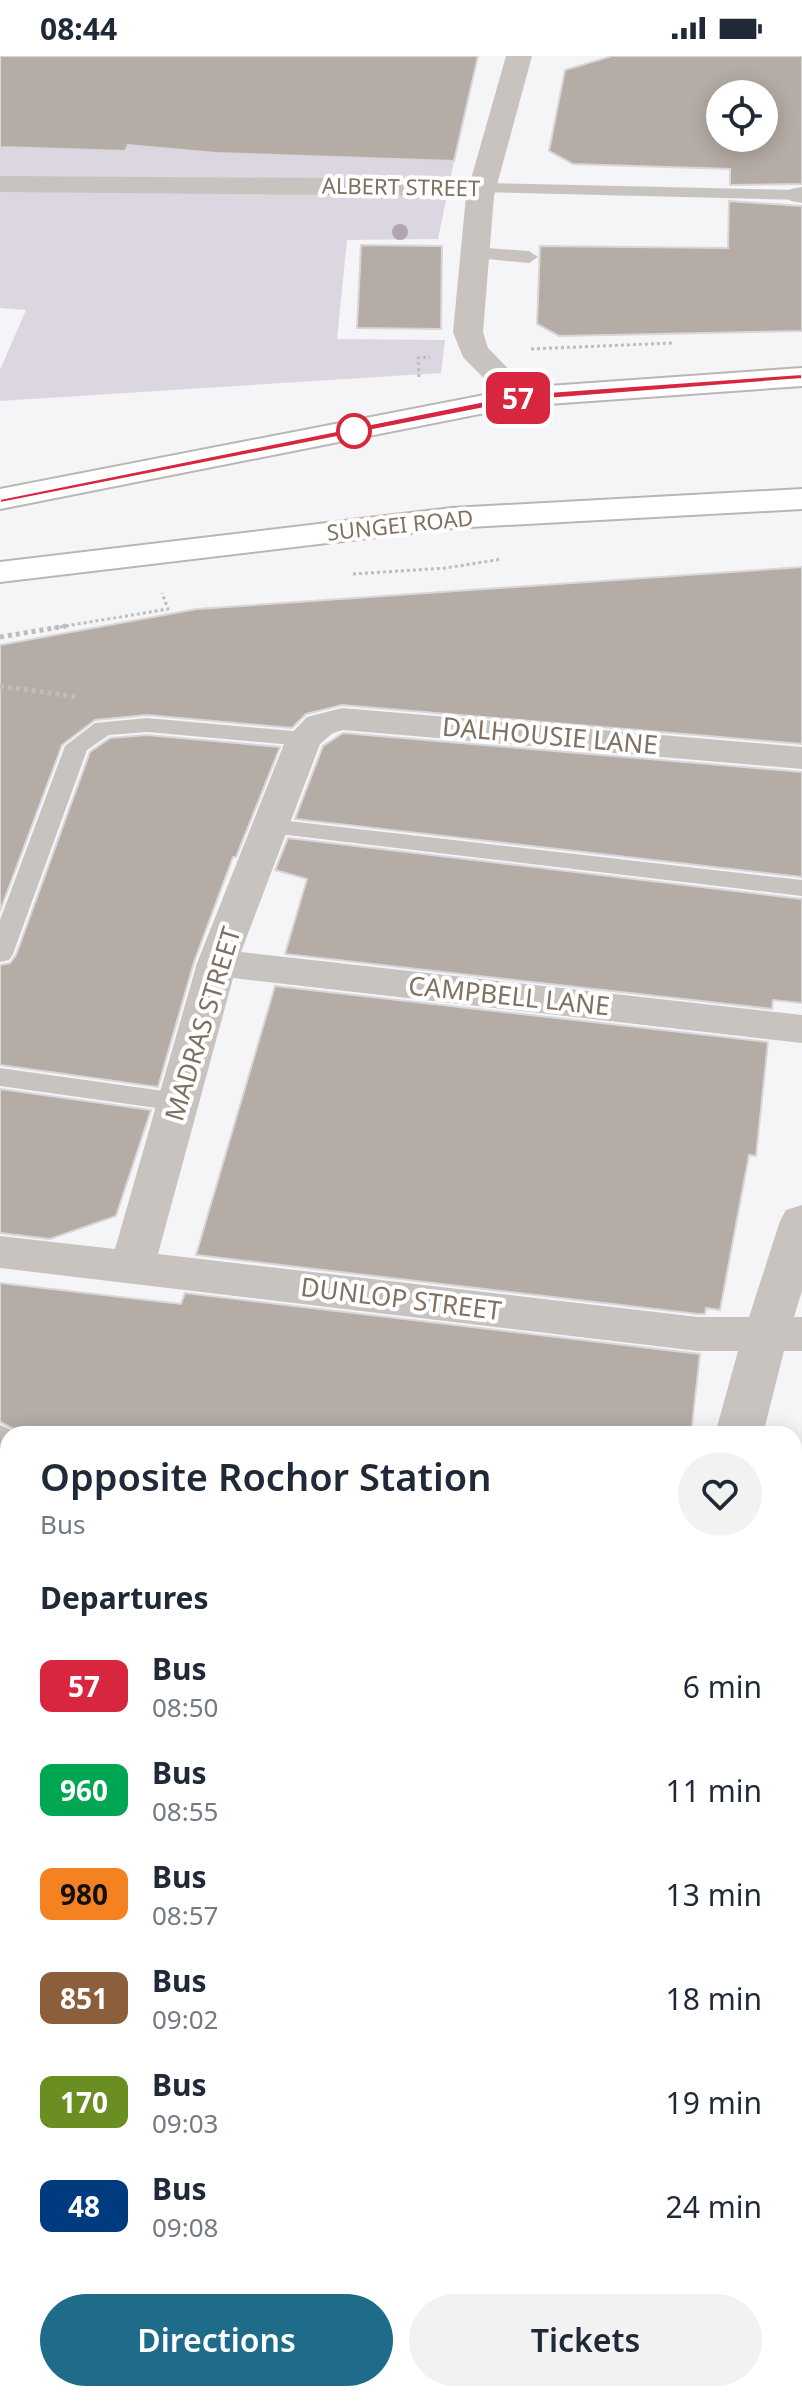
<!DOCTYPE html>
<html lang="en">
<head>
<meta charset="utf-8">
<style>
  :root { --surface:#fff; --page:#f2f2f3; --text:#1f2937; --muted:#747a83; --accent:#1f6c8a }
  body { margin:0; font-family:"Noto Sans",sans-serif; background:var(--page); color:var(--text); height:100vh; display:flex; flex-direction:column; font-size:30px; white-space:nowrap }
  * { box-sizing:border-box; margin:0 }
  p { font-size:26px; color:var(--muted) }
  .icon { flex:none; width:44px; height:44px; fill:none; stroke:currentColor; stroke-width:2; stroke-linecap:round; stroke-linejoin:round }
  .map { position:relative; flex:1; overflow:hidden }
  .drawer { position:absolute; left:0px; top:1370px; width:802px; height:976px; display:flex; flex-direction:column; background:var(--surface); border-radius:24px 24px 0 0; box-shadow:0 4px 20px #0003 }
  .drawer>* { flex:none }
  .badge { padding:0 16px; border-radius:12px; font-size:28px; line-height:52px }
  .fabs { position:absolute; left:706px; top:24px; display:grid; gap:16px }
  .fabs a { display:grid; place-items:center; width:72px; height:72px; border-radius:50%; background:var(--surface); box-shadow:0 4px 20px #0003; font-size:40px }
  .map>.badge { position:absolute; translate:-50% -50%; box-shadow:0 0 0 4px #fff }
  h2 { padding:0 40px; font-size:30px; line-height:72px }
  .round { display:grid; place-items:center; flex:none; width:84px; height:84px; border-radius:42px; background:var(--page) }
  .headline { display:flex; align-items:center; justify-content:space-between; height:136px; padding:0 40px }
  h1 { font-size:38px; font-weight:600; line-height:60px }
  .cta { display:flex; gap:16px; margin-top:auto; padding:16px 40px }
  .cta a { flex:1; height:92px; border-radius:48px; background:var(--accent); color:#fff; font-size:32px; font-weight:600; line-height:92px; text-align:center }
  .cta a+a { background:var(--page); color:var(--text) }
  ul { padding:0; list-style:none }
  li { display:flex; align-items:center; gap:24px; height:104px; padding:0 40px }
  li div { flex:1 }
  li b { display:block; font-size:30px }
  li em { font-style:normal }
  li .badge { min-width:88px; font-weight:700; text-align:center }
  .status { display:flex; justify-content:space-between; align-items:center; height:56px; padding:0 40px; background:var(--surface); direction:ltr }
  .status svg { height:22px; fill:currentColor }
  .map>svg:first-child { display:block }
</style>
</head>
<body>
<div class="status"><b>08:44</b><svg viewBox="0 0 49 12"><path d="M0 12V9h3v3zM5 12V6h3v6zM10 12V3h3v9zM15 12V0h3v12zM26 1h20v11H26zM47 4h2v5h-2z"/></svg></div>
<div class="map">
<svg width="802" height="2346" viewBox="0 0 802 2346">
  <rect width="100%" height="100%" fill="#f5f5f8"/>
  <polygon fill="#dcd6e0" points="129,88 216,97 454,105 438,183 347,184 337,283 445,284 441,317 0,345 0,314 26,254 0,252 0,91 125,95"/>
  <g fill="#b5aca5" stroke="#d7d7da" stroke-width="2" fill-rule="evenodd">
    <polygon points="0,0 478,0 454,105 216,97 128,89 125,95 0,91"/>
    <path d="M612,0h190v128l-72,1v-16l-157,-5 -24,-13 16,-81zM720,38h44v44h-44z"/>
    <polygon points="729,145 802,150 802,275 559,280 537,268 540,190 728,192"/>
    <polygon points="361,189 442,190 441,273 357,272"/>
    <polygon points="802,511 802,688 342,649 306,658 292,672 147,659 95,664 62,689 0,855 0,589 197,553"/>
    <polygon points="343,677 802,716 802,821 295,763 323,690"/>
    <polygon points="147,679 280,691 236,801 233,801 194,906 158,1031 0,1009 0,909 10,907 16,899 90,696 110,682"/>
    <polygon points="288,782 802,843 802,947 773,944 772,953 285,898 307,823 275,814"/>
    <polygon points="275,930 768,986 756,1100 749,1099 720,1254 706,1252 705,1258 698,1258 196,1199"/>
    <polygon points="0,1033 151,1054 116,1160 50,1183 0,1177"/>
    <polygon points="0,1227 181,1248 185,1237 700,1298 691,1378 23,1378 0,1366"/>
  </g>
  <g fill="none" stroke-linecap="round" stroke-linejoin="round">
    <g stroke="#bbb6b2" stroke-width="4">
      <g id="highway">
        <polygon points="802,312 802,330 520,350 0,453 0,433 520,332"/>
        <polygon points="802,433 802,453 452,472 0,526 0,506 452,452"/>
      </g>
    </g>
    <g stroke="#c0bcb9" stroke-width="3" stroke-dasharray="3 3" stroke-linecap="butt">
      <polyline points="531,293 673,287"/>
      <polyline points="419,321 418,302 430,301"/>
      <polyline points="353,518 446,512 502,503"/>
      <polyline points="54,572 168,553 162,537"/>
    </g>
    <g stroke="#c0bcb9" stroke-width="5" stroke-dasharray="4 4" stroke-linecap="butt">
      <polyline points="0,581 66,570"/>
      <polyline points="0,630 79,641"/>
    </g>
    <polyline stroke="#c0bcb9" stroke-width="6" stroke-dasharray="5 5" stroke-linecap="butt" points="0,1953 8,1953"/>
    <g fill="#c8c3be" fill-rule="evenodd">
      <polygon points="482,127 801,134 802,144 476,136 473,132"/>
      <polygon points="473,191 529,195 538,201 529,207 466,201 464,197"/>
      <polygon points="147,662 304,676 316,683 304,690 147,676 109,679 87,694 13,898 9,904 0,906 0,864 65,690 95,667"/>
      <polygon points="271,763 802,824 802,840 262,776 259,771 262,766"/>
      <polygon points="0,1012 178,1037 187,1039 191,1046 187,1053 178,1055 0,1030"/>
      <polygon points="0,1369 20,1378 8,1378 8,1395 0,1393"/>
      <rect x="794" y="1442" width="8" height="24"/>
    </g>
    <g fill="#c8c3be" fill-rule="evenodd">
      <polygon points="506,0 532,0 494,140 483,276 488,292 536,341 531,348 509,348 463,301 453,276 466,140 0,136 0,120 471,123"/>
      <polygon points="802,131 802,147 791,145 787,139 791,133"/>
      <polygon points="342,652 802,691 802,713 343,674 333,677 320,688 241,896 802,959 802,987 233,922 158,1198 698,1261 749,1261 780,1165 786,1154 802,1149 802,1235 794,1261 802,1261 802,1295 784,1295 763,1378 715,1378 738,1295 698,1295 0,1212 0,1180 115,1193 197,907 286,683 307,661"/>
      <polygon points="0,1622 8,1623 8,1667 0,1666"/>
      <polygon points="802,1653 802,1697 794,1698 794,1654"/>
      <polygon points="794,1720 802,1723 802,1775 794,1772"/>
      <polygon points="331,2338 403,2338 400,2346 328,2346"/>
    </g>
    <use href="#highway" fill="#fff" fill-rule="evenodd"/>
  </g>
  <circle fill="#b1a5b5" cx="400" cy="176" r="8"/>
  <polygon fill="#d7263d" stroke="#fff" stroke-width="2" points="802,318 802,323 520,345 0,447 0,443 520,338"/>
  <circle fill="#fff" stroke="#d7263d" stroke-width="4" cx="354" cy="375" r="16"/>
  <g text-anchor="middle" stroke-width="8" stroke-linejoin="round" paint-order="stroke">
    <g font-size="22" fill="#827061" stroke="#fff">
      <text transform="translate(401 131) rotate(1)" y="8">ALBERT STREET</text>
      <text transform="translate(400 469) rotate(-6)" y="8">SUNGEI ROAD</text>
    </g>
    <g font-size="26" fill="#827061" stroke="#fff">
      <text transform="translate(550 680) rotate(5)" y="9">DALHOUSIE LANE</text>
      <text transform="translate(509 940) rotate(6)" y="9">CAMPBELL LANE</text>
      <text transform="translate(203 968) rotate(-73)" y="9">MADRAS STREET</text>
      <text transform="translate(401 1243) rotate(7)" y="9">DUNLOP STREET</text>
    </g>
  </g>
</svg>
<div class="fabs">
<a><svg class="icon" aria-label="locate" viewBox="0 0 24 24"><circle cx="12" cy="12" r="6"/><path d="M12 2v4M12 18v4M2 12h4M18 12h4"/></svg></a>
</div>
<b class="badge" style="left:518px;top:342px;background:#d7263d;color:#fff">57</b>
<section class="drawer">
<div class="headline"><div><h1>Opposite Rochor Station</h1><p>Bus</p></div><a class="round"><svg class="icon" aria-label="heart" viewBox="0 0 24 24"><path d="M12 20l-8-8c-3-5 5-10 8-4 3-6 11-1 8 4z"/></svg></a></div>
<h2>Departures</h2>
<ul>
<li><span class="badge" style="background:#d7263d;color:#fff">57</span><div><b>Bus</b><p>08:50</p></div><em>6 min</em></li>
<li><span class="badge" style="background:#00a651;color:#fff">960</span><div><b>Bus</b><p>08:55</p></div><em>11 min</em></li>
<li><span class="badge" style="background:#f58220;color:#111">980</span><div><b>Bus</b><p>08:57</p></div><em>13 min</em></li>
<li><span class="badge" style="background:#8b5e3c;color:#fff">851</span><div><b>Bus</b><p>09:02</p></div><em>18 min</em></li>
<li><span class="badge" style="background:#6b8e23;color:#fff">170</span><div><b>Bus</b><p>09:03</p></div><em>19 min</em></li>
<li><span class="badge" style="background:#003b80;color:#fff">48</span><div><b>Bus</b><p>09:08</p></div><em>24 min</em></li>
</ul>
<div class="cta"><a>Directions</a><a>Tickets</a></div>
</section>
</div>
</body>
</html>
